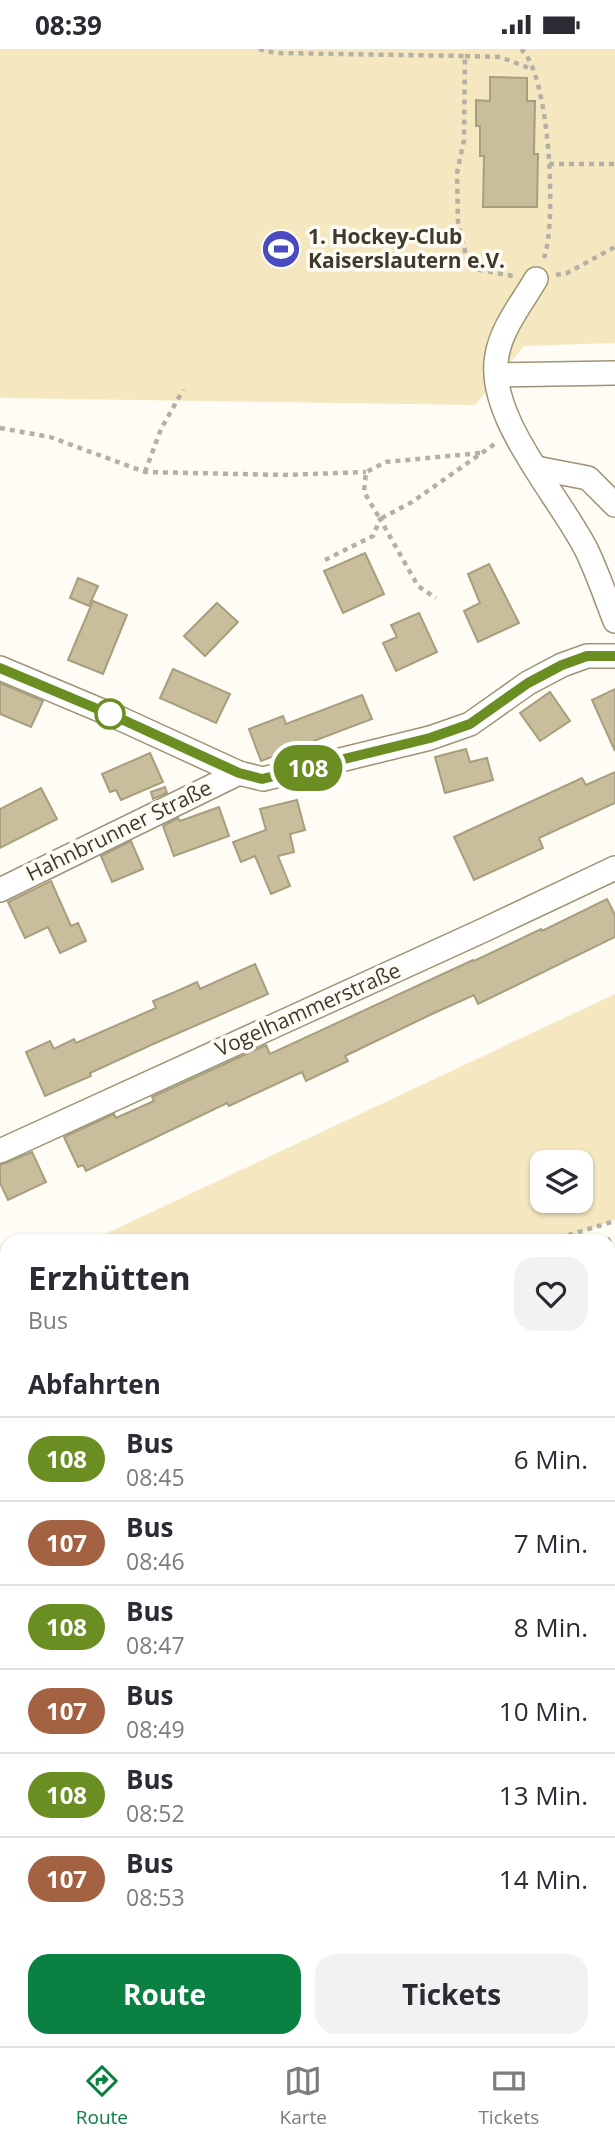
<!DOCTYPE html>
<html lang="de">
<head>
<meta charset="utf-8">
<style>
  :root { --surface:#fff; --page:#f2f2f3; --text:#2b2b33; --muted:#7c7c81; --line:#e1e1e2; --accent:#0b8043 }
  body { margin:0; font-family:"Open Sans",sans-serif; background:var(--page); color:var(--text); height:100vh; display:flex; flex-direction:column; font-size:26px; white-space:nowrap }
  * { box-sizing:border-box; margin:0 }
  p { font-size:23px; color:var(--muted) }
  .icon { flex:none; width:38px; height:38px; fill:none; stroke:currentColor; stroke-width:2; stroke-linecap:round; stroke-linejoin:round }
  .map { position:relative; flex:1; overflow:hidden }
  .drawer { position:absolute; left:0px; top:1185px; width:616px; height:814px; display:flex; flex-direction:column; background:var(--surface); border-radius:21px 21px 0 0; box-shadow:0 2px 5px #0004 }
  .drawer>* { flex:none }
  .badge { padding:0 14px; border-radius:23px; font-size:24px; line-height:46px }
  .controls { position:absolute; left:530px; top:1101px; display:grid; gap:14px }
  .controls a { display:grid; place-items:center; width:63px; height:63px; border-radius:14px; background:var(--surface); box-shadow:0 2px 5px #0004; font-size:35px }
  .map>.badge { position:absolute; translate:-50% -50%; box-shadow:0 0 0 4px #fff }
  h2 { padding:0 28px; font-size:26px; line-height:63px }
  .round { display:grid; place-items:center; flex:none; width:74px; height:74px; border-radius:21px; background:var(--page) }
  .headline { display:flex; align-items:center; justify-content:space-between; height:119px; padding:0 28px }
  h1 { font-size:33px; font-weight:700; line-height:52px }
  .primary-button { display:flex; gap:14px; margin-top:auto; padding:14px 28px }
  .primary-button a { flex:1; height:80px; border-radius:21px; background:var(--accent); color:#fff; font-size:28px; font-weight:700; line-height:80px; text-align:center }
  .primary-button a+a { background:var(--page); color:var(--text) }
  ul { padding:0; list-style:none }
  li { display:flex; align-items:center; gap:21px; height:84px; padding:0 28px; border-top:2px solid var(--line) }
  li div { flex:1 }
  li b { display:block; font-size:26px }
  li em { font-style:normal }
  li .badge { min-width:77px; font-weight:700; text-align:center }
  .status { display:flex; justify-content:space-between; align-items:center; height:49px; padding:0 35px; background:var(--surface); direction:ltr }
  .status svg { height:19px; fill:currentColor }
  .tab-bar { display:flex; justify-content:space-around; align-items:center; height:98px; border-top:2px solid var(--line); background:var(--surface); font-size:19px; color:var(--muted) }
  .tab-bar a { display:grid; justify-items:center; gap:4px }
  .tab-bar .on { color:var(--accent) }
  .map>svg:first-child { display:block }
</style>
</head>
<body>
<div class="status"><b>08:39</b><svg viewBox="0 0 49 12"><path d="M0 12V9h3v3zM5 12V6h3v6zM10 12V3h3v9zM15 12V0h3v12zM26 1h20v11H26zM47 4h2v5h-2z"/></svg></div>
<div class="map">
<svg width="615" height="1997" viewBox="0 0 615 1997">
  <rect width="100%" height="100%" fill="#fefcf5"/>
  <g fill="#f5e8c1" fill-rule="evenodd">
    <polygon points="0,0 615,0 615,294 524,297 475,356 0,349"/>
    <path d="M615,945v226l-59,21h-466zM542,1113h39v39h-39z"/>
    <polygon points="7,1231 7,1420 0,1423 0,1234"/>
    <polygon points="7,1958 7,1992 317,1992 319,1997 0,1997 0,1959"/>
  </g>
  <polygon fill="#c6cef7" stroke="#9da2ba" stroke-width="2" points="7,1586 7,1704 0,1707 0,1590"/>
  <g fill="#c8be9c" stroke="#a79e7d" stroke-width="2">
    <polygon points="490,28 527,29 527,52 535,52 534,105 538,105 537,158 483,158 484,107 480,107 480,77 476,77 476,51 490,52"/>
    <polygon points="365,504 384,545 343,564 324,522"/>
    <polygon points="489,515 519,574 478,593 464,562 480,554 468,525"/>
    <polygon points="78,529 98,537 89,557 70,549"/>
    <polygon points="93,552 127,566 103,625 68,611"/>
    <polygon points="217,554 238,573 205,607 184,587"/>
    <polygon points="419,564 437,603 396,622 383,594 397,588 391,576"/>
    <polygon points="173,620 230,645 216,674 160,649"/>
    <polygon points="0,634 43,652 31,678 0,665"/>
    <polygon points="615,640 615,702 592,651"/>
    <polygon points="550,643 570,672 540,692 520,664"/>
    <polygon points="362,646 372,670 261,712 249,680 283,667 286,675"/>
    <polygon points="466,700 470,713 487,709 493,731 445,744 435,708"/>
    <polygon points="150,704 163,733 121,751 116,741 110,743 102,725"/>
    <polygon points="615,723 615,754 539,789 543,799 474,831 454,788 582,729 586,736"/>
    <polygon points="165,738 167,744 153,750 151,743"/>
    <polygon points="41,739 57,770 0,799 0,760"/>
    <polygon points="297,751 305,781 290,785 294,803 278,807 290,837 271,845 255,807 241,813 233,793 266,781 260,760"/>
    <polygon points="219,758 229,787 174,807 163,777 178,769 180,772"/>
    <polygon points="131,792 143,820 112,833 101,807"/>
    <polygon points="51,832 71,877 78,874 86,892 60,904 48,878 25,889 8,853"/>
    <polygon points="607,850 615,866 615,888 478,955 474,946 432,965 345,1007 348,1012 306,1032 302,1023 229,1057 227,1054 86,1122 83,1116 78,1118 64,1088 114,1065 116,1069 154,1052 152,1048 266,996 270,1005 473,911 474,912 541,880 542,882"/>
    <polygon points="255,915 268,945 151,996 90,1024 91,1027 45,1047 26,1003 50,992 54,1000 74,990 76,994 156,959 153,952 175,943 197,933 200,940"/>
    <polygon points="32,1103 46,1133 8,1151 0,1134 0,1116"/>
  </g>
  <g fill="none" stroke-linecap="round" stroke-linejoin="round">
    <g stroke="#9e9474" stroke-width="26">
      <g id="minor">
        <path d="M536,230c-14,24 -34,48 -39,76 -12,62 64,143 90,196 11,23 19,47 28,70"/>
        <polyline points="497,326 615,324"/>
        <polyline points="536,419 588,429 615,456"/>
        <polyline points="0,619 119,669 239,724 263,730 430,689 470,675 528,634 562,616 587,607 615,607"/>
        <polyline points="0,841 239,724"/>
        <polyline points="0,1102 484,881 615,819"/>
      </g>
    </g>
    <g stroke="#b3b0a6" stroke-width="4.5" stroke-dasharray="5 5" stroke-linecap="butt">
      <polyline points="259,0 275,4 465,7 464,91 457,124 458,173 469,219 513,227"/>
      <path d="M521,0c29,25 36,174 23,209"/>
      <polyline points="465,7 500,8 532,20"/>
      <polyline points="549,115 615,115"/>
      <polyline points="556,226 567,224 615,198"/>
      <polyline points="0,379 50,388 145,423 284,426 366,423"/>
      <polyline points="480,404 386,413 366,423 364,443 380,470 412,453 496,394"/>
      <polyline points="145,423 161,380 183,341"/>
      <polyline points="325,511 373,487 380,470 418,537 436,549"/>
      <polyline points="549,1192 615,1172"/>
      <polyline points="606,1192 615,1188"/>
      <polyline points="609,1213 615,1230"/>
      <polyline points="0,1394 7,1391"/>
      <polyline points="0,1427 7,1424"/>
      <polyline points="609,1516 615,1514"/>
      <polyline points="609,1716 615,1715"/>
      <polyline points="0,1793 7,1796"/>
    </g>
    <use href="#minor" stroke="#fff" stroke-width="23"/>
  </g>
  <g fill="none" stroke-linecap="round" stroke-linejoin="round">
    <g stroke="#fff" stroke-width="16">
      <polyline id="line" points="0,619 119,669 239,724 262,730 430,689 470,675 528,634 562,616 587,607 615,607"/>
    </g>
    <use href="#line" stroke="#6b8e23" stroke-width="10"/>
  </g>
  <defs>
    <g id="stadium-disc" transform="scale(2.0125)"><circle r="9.5" fill="#4a4bc1" stroke="#fefcf5"/><path d="M0-5a6.5 5 0 1 0 0 10a6.5 5 0 1 0 0-10ZM-3.5-1.8h7v3.6h-7Z" fill="#fff"/></g>
  </defs>
  <g fill-rule="evenodd">
    <use href="#stadium-disc" x="281" y="200"/>
  </g>
  <circle fill="#fff" stroke="#6b8e23" stroke-width="3.5" cx="110" cy="665" r="14"/>
  <g text-anchor="middle" stroke-width="7" stroke-linejoin="round" paint-order="stroke">
    <g font-size="21" font-weight="bold" fill="#3e3a2c" stroke="#fefcf5" text-anchor="start">
      <text x="308" y="195">1. Hockey-Club<tspan x="308" dy="24">Kaiserslautern e.V.</tspan></text>
    </g>
    <g font-size="21" fill="#3e3a2c" stroke="#fefcf5">
      <text transform="translate(119 782) rotate(-26)" y="7">Hahnbrunner Straße</text>
      <text transform="translate(308 961) rotate(-24)" y="7">Vogelhammerstraße</text>
    </g>
  </g>
</svg>
<div class="controls">
<a><svg class="icon" aria-label="layers" viewBox="0 0 24 24"><path d="M12 4l9 5-9 5-9-5zM3 14l9 5 9-5"/></svg></a>
</div>
<b class="badge" style="left:308px;top:719px;background:#6b8e23;color:#fff">108</b>
<section class="drawer">
<div class="headline"><div><h1>Erzhütten</h1><p>Bus</p></div><a class="round"><svg class="icon" aria-label="heart" viewBox="0 0 24 24"><path d="M12 20l-8-8c-3-5 5-10 8-4 3-6 11-1 8 4z"/></svg></a></div>
<h2>Abfahrten</h2>
<ul>
<li><span class="badge" style="background:#6b8e23;color:#fff">108</span><div><b>Bus</b><p>08:45</p></div><em>6 Min.</em></li>
<li><span class="badge" style="background:#a36343;color:#fff">107</span><div><b>Bus</b><p>08:46</p></div><em>7 Min.</em></li>
<li><span class="badge" style="background:#6b8e23;color:#fff">108</span><div><b>Bus</b><p>08:47</p></div><em>8 Min.</em></li>
<li><span class="badge" style="background:#a36343;color:#fff">107</span><div><b>Bus</b><p>08:49</p></div><em>10 Min.</em></li>
<li><span class="badge" style="background:#6b8e23;color:#fff">108</span><div><b>Bus</b><p>08:52</p></div><em>13 Min.</em></li>
<li><span class="badge" style="background:#a36343;color:#fff">107</span><div><b>Bus</b><p>08:53</p></div><em>14 Min.</em></li>
</ul>
<div class="primary-button"><a>Route</a><a>Tickets</a></div>
</section>
</div>
<nav class="tab-bar">
<a class="on"><svg class="icon" aria-label="directions" viewBox="0 0 24 24"><path d="M12 3l9 9-9 9-9-9zM9 14v-3h6M13 9l2 2-2 2"/></svg>Route</a>
<a><svg class="icon" aria-label="map" viewBox="0 0 24 24"><path d="M3 6l6-2 6 2 6-2v14l-6 2-6-2-6 2zM9 4v14M15 6v14"/></svg>Karte</a>
<a><svg class="icon" aria-label="tickets" viewBox="0 0 24 24"><path d="M3 7h18v10H3zM15 7v10"/></svg>Tickets</a>
</nav>
</body>
</html>
